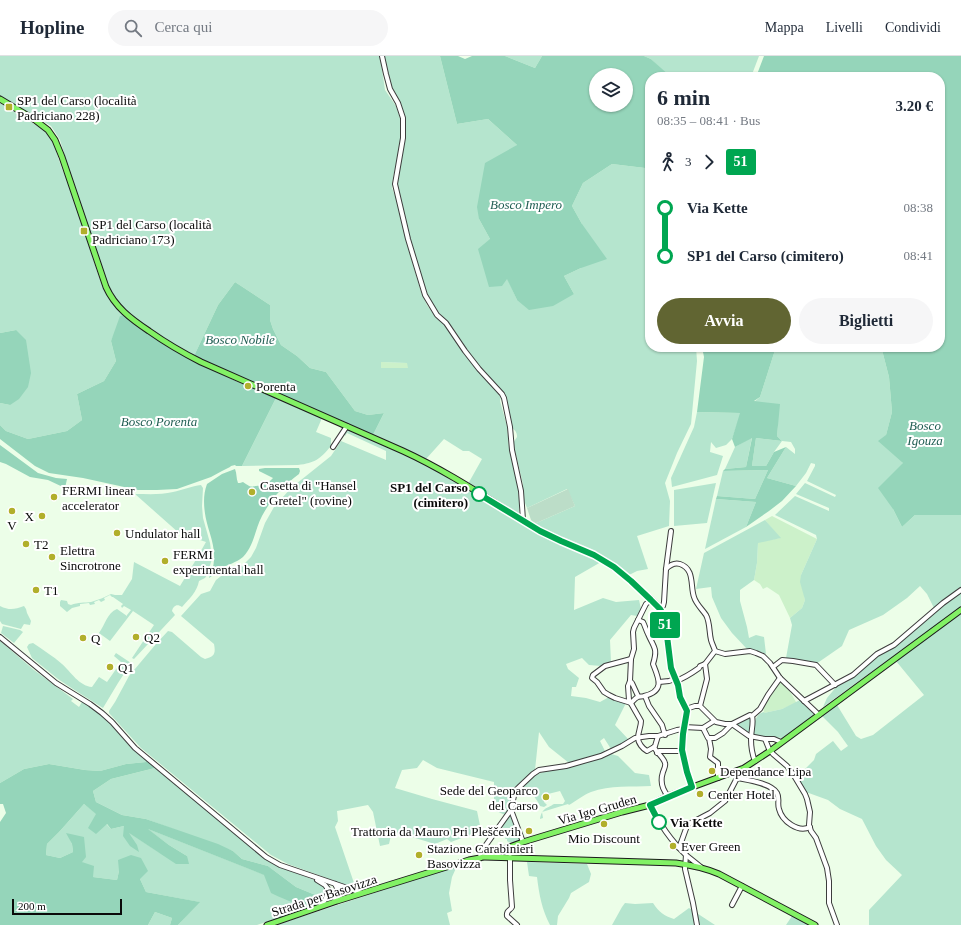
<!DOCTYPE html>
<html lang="it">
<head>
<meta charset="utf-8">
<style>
  :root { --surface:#fff; --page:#f6f6f7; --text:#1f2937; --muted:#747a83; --line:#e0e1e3; --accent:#616532 }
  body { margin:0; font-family:Georgia,serif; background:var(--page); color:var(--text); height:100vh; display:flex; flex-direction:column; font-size:15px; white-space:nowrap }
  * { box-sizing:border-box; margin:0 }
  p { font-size:13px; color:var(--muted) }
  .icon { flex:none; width:22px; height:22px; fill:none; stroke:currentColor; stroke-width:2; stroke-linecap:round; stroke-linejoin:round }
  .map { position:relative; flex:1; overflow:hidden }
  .sheet { position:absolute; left:645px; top:16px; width:300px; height:280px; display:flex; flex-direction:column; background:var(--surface); border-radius:16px; box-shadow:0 1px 3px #0004 }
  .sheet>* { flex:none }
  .badge { padding:0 8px; border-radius:3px; font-size:14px; line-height:26px }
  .fabs { position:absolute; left:589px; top:12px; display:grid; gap:8px }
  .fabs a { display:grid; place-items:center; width:44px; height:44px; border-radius:50%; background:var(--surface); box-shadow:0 1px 3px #0004; font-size:20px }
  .scale { position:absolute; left:12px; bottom:10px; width:110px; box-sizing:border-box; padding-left:4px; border:2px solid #0a0a0a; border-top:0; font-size:11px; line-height:14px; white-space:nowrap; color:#0a0a0a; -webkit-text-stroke:3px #fff; paint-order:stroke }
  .map>.badge { position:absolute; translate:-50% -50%; box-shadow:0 0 0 2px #fff }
  .legs { display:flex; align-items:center; gap:6px; height:44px; padding:0 12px; font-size:13px }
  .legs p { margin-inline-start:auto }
  .summary { display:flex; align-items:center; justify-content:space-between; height:68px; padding:0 12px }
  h1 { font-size:22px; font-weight:700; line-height:30px }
  .action { display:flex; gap:8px; margin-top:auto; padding:8px 12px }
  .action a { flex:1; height:46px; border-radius:24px; background:var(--accent); color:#fff; font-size:16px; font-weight:700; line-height:46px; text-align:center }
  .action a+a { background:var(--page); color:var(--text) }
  ul { padding:0 12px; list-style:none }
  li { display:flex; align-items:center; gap:14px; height:48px; font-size:15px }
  li i { display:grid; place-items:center; width:6px; height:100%; margin:0 5px; background:currentColor }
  li i::after { content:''; width:10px; height:10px; margin:-5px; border:3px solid; border-radius:50%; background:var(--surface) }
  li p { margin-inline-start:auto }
  li:first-child i { background:linear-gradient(#0000 50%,currentColor 0) }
  li:last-child i { background:linear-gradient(currentColor 50%,#0000 0) }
  header { display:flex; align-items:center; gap:24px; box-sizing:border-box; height:56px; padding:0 20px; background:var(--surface); border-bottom:1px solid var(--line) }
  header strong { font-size:19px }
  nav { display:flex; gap:22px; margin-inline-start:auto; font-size:14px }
  .search { width:280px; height:36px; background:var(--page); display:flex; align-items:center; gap:10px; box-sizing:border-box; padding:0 14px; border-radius:22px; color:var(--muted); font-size:15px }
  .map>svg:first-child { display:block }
</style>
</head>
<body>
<header>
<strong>Hopline</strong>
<div class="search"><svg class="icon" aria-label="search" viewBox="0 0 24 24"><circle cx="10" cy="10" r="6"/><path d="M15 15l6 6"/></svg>Cerca qui</div>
<nav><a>Mappa</a><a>Livelli</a><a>Condividi</a></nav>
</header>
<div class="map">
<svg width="961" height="869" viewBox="0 0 961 869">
  <rect width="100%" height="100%" fill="#ecfee8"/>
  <g fill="#ccf1ca">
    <polygon points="381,306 408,307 408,312 381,312"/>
    <polygon points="772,460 817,483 801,519 805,544 802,552 790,562 779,539 767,531 763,533 760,528 754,524 757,507 758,486 780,482 765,464"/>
    <polygon points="780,624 788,632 796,646 796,647 782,653 764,657 763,650"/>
  </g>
  <g fill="#b5e5ce" fill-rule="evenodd">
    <path d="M0,0h380l5,34 11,16 4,12v29l-7,30 -1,11 5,13 11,47 13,44 6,13 9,13 8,6 21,31 15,18 21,23 -1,5 7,25 2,21 8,35 2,16v18l-51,-32 14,-25 -13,-8h-6l-19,-12 -18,20 -53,-24 11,-22 -16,2 -13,-4 -29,-39 -16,-4 -13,-12 -16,-11 -8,-16 -3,-9v-15l-35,-23 -17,23 -24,51 -33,-19 -25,-18 -13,-11 -11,-15 -5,-10 -34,-100 -13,-43 -9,-14 -51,-30zM381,306l26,1 1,5h-27z"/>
    <path d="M384,0h56l17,68 31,-5 29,26 -38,74 11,20 27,61 57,-6 -10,-18 17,-8 1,-44 -10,-18 11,-23 29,-19 33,4h5v179h46l1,14 -6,63 -14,29 -12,30 5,18 -1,25 -32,10 11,33 -11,2 -8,4 -23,-15 -72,-36 41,-18 -8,-17 -40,19 -4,-10v-14l-10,-41 4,-6c0,-5 -2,-7 -6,-10l-10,-36 -29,-34 -19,-29 -18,-20 -9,-16 -15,-48 -14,-61 2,-11 7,-35 -1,-21 -4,-10 -9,-18z"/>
    <polygon points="505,0 542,0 535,12"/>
    <polygon points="644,0 759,0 751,21 670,21 651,3"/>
    <path d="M0,47l44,27 9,12 9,27 7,15c6,20 13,40 19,59 9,26 14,54 36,72l-13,26 5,20 -12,20 -27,13 5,26 -15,11 -39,8 -22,-8 -6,-6v-22l10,2 6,-75 -16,3z"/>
    <polygon points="776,291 876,291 882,294 889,321 892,356 886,379 903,407 893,453 902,471 915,459 961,459 961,533 934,552 927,538 920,530 907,542 883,559 849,574 842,590 816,608 804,605 786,602 792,569 790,562 802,552 805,544 800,526 801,519 817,483 816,479 775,459 795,440 829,455 829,452 796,438 805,427 835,441 836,439 807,425 815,410 815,408 811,407 806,417 796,430 767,422 786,391 795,398 795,393 791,386 782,385 774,396 766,410 752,410 756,382 782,385 777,380 778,367 754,346 760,341"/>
    <path d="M276,342l46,20 -6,14 15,6v8c-11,13 -16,17 -33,19l-56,1z"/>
    <polygon points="697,356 741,357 732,383 726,389 716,392 711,386 710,396 723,400 717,419 672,431 671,422 694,371"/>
    <path d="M348,374l41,17 37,18 73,43 45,28 57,26 -26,15 -1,33 29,-12 13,4 23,-2 2,9 -4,7 -6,-1 -21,25 1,23 -10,3 -12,-1 -7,-7 -16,6 2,5 11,9 -3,9h-4l-1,9 15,2 14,4 9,-5 17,6 -11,22 14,15 -18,9 -7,-11 -4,3 5,10 -4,3 -32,9 -20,-16 -10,-15 -4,38 -7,6 -5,6 -12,7 2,6 -3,14 -5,6 -11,-5v-28l-57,-14 -14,-8 -6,8 -15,2 -7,18 37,11 45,12 5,24 -15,1 -16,6 -4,-3 -12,5 -43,-13 -3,13 -9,2 -7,-34 -5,-7 -31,6 1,10 -3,6 19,56 3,6 -69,-25 -17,-9 -130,-107 -32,-35v-2l6,-9 14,-26 27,-32 12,-13 4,1 29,25 4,2c9,-2 11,-5 9,-15l-33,-28 20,-22 9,-3 6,-11 9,-7 13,-5 6,-4 7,-7 5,-9 9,-25 9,-16 17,-19 40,-32 10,-15 45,19v-9l-39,-18 -2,3 -1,-2 2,-3z"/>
    <polygon points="752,381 746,411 725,413 735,391"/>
    <polygon points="768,414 755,443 717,440 723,415"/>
    <polygon points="716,427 707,467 674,470 674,434"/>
    <path d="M201,429l2,3 -1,18 1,12 7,25 2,16 -5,16 -2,3 -6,3c-2,11 -10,18 -17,26 -5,-4 -9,-1 -10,4l3,4 -41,44 -2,-1 22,-33 -21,-14 -23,30 -11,-8c6,-8 8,-20 18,-24l10,7v-1l4,-5 -7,-4 -2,2 -1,-2 2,-2 -10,-7h-1l-2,-2 -6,3 1,2 -4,2 -2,-2 -5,2 1,2 -5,1 -1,-2 -9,1v2l-8,2 -5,4 -7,-6v-4l1,-2 6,1 1,3 3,1c7,-3 14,-2 20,-3 7,-2 14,-5 20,-8l4,1h7l10,-16 2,-17 46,24 14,-23 12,-21 -27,-9 -44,-39c13,0 26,1 38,-2 9,-2 19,-6 28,-7z"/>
    <polygon points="716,443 756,446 746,471 705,493"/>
    <polygon points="765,464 781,482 758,487 757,507 754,524 740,534 740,545 747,571 749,582 756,579 764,581 766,598 758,595 747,593 732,577 721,562 712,541 711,531 696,533 704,497"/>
    <polygon points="961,536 961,551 823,651 827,642 837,630 848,625 877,601 888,594 913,576 940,551"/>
    <path d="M0,550c10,5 15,3 24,0l2,3 1,4 4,8 -1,4 -6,-1 -3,5 -19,-5 -2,-3z"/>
    <polygon points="961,556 961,869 869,869 869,854 902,819 886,804 876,790 862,763 840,753 828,744 806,736 797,721 814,704 816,698 833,685 841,695 848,690 838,676 822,660 837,649 856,680 861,683 873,679 924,639 896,605"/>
    <polygon points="3,570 20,574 23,576 14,587 1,577"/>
    <path d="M0,585l34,29 39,29 -2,2 8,6 3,-5c23,12 30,25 47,43 5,6 11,10 17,15v2l-20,2 -26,7 -15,-1 -36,-6 -25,5 -24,14z"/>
    <path d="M33,587c10,7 20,13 29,21 9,8 17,22 30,23l7,-10 8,5 14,-20 -7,-6 2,-3 15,10 -13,20 -15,25 -30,-19 -15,-10 -26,-21 -5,-11 2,-3z"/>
    <path d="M800,644l14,13 1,1 -33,24 -14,-2h-13l-2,-1c1,-9 1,-21 11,-23v1l18,-4z"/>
    <polygon points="749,661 752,666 750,677 736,669"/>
    <path d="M611,698l7,2 17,17 14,2 2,11c-19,1 -41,-1 -60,6 -8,3 -15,9 -22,13l-1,-1 -26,8 1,6 -3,1c2,-11 6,-10 14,-15h9l2,-3 -5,-10 -16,4 -1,2 1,5 3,3 -3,2 -4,-1c-4,-9 -10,-14 -17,-19l10,-10 5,-3 8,-3 19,-3 13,-4 25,-6z"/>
    <polygon points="155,712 267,804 277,810 317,825 324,830 325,835 325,841 313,838 296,831 268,810 242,803 233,795 146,763 122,759 96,746 93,735 111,723"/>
    <polygon points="84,748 97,758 111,773 124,770 137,789 128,776 160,797 187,800 169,789 146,772 265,819 296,848 314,850 257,869 178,869 199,846 146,836 140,823 119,815 117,824 93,821 82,806 67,777 72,788 73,796 60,802 46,799 47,788 60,775"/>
    <path d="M510,759l10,24 -1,2c-4,1 -8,3 -12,0v-2h-2l1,-2 -3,-10 -2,2 -1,-1z"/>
    <path d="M527,806l60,2 4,10 -2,8 -18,11 -2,5 -11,18 -1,9h-7c-8,-15 -11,-31 -13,-48l-8,-1z"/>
    <polygon points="457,810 452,821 449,837 452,855 447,857 450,869 276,869"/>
    <path d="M625,847l10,1 18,-1c6,9 11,13 21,16l15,-11 26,17h-103l10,-18z"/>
    <polygon points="155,856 172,862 170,869 148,869"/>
    <polygon points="792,860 809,869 786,869"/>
  </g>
  <g fill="#95d5ba" fill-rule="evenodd">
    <path d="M440,0h18l7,3 7,-3h33l30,12 7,-12h102l7,3 19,17v1h-20v91h-5l-33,-4 -29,19 -11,23 10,18 25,35 -26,9 -17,8 10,18 -21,12 -24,4 -12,-10 -10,-21 -5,7 -13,1 -11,-38 12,-10 -11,-20 -2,-12 8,-44 32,-18 -29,-26 -31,5zM596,19h30v30h-30z"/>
    <polygon points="764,0 961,0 961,459 915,459 902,471 893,453 878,432 903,407 878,385 886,379 892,356 889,321 882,294 876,291 940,291 940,21 765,21 765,19 762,18 761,21 756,21"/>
    <polygon points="235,226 270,249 270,264 273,273 281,289 297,300 310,312 326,316 355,355 368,359 384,357 373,379 194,300 218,249"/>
    <polygon points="124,259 157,283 186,301 238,326 276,342 242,410 236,410 235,409 231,410 230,411 222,415 211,421 177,433 157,434 138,434 83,422 49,417 35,410 0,383 0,369 6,375 28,383 67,375 82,364 77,338 104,325 116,305 111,285 120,260"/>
    <polygon points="16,274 26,284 31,317 28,331 19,343 10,349 0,347 0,277"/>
    <polygon points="702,291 776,291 760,341 754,345 780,348 777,380 782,385 756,382 752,410 766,410 774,396 786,391 767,422 796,430 782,445 769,455 746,471 756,446 716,443 717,440 755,443 768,414 723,415 725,413 746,411 752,382 735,391 732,383 740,357 697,356 704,301"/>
    <polygon points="0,389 38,417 56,422 67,423 65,432 48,424 30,421 6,408 0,406"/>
    <path d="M265,412h34l1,3 -1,3c-15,11 -28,25 -37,42 -7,13 -8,30 -19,41 -7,6 -15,7 -22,12 -5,2 -8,7 -12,9 2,-6 5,-12 5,-18 1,-11 -3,-23 -6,-33 -4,-14 -6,-30 -1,-43l15,-10 13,-5c2,5 1,9 3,14h2l3,-1c11,8 8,3 19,4l3,-4h4l4,-4 -14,-7v-2z"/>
    <path d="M146,704l9,8 -44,11 -18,12 3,11 26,13 24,4 72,25 15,7 9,8 26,7 28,21 17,7 12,3c-2,3 -4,5 -6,7 -12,7 -37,-6 -48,-11l-7,-18 -116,-46 21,16 18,11 2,8h-13l-47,-31 8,12 2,7 -9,-6 -7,-10 1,-10 -13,3 -4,-5 -11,10 -8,-6 8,-14 -12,-10 -24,27 -13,13 -1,11 14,3 13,-6 -1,-8 -6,-11 18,4 2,20 -4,5 12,4 -1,11 24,3 2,-9 -1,-11 13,-5 10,3 7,13 -8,8 6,13 54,10 -22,23h-8l2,-7 -17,-6 -7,13h-148v-103l6,-9 -3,-9h-3v-21l24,-14 25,-5 36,6 15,1 26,-7 20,-2z"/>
  </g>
  <polygon fill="#bcddc8" points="568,433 575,450 534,468 532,467 527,452"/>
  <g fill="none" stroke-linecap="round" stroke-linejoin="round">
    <g stroke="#3d3d3d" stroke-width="6">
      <g id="minor">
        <polyline points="382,0 386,18 390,33 398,47 403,62 403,82 395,128 408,183 425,239 437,259 446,267 465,295 479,313 502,338 504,342 510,371 512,394 521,435 523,464"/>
        <polyline points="333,391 347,370"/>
        <path d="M666,513c4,-4 8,-7 14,-5 15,5 10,22 14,33 2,7 8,12 12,18 4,7 3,17 5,25 1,4 3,7 4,11l-10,13 -5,2 -1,2c-7,5 -15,10 -23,13"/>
        <path d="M651,544l-5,4 -12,24 -1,4 1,17 -3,10 -1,22 -2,5 1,14 12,21c0,6 -3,11 -3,17 0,5 5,11 9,13l7,-4c2,5 10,11 11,16 1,3 -1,6 -2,9 -3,9 -1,17 5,24"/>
        <polyline points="660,553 663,550 664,546 666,513 671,475"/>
        <polyline points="0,581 56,627 90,648 102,657 112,666 135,692 266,801 280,809 362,837"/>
        <polyline points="715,595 725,598 750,595 756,597 763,600 770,607 780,622 819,659"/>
        <polyline points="631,603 605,610 593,619 592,622 597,626 604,636 609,639 615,642 631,647"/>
        <polyline points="705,608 707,623 700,650 716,666 725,668 732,668 749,680 765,683 769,693 773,698 787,710 793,718 805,738 807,743 810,756 809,769 811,775 816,782 827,812 829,825 829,847 837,869"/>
        <polyline points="773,611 782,604 793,605 816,609 835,629"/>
        <polyline points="630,625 632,627 638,640"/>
        <polyline points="659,626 669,625 675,623"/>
        <polyline points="645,640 649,650 662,669 665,679"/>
        <polyline points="804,645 853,619 877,598 894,589 943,547 961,534"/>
        <path d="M631,647c2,-2 4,-5 7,-6 2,-1 4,0 6,-1 21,-5 15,-17 9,-32 5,-16 1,-16 -5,-30 -2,-4 -3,-8 -5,-12l-5,-2"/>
        <polyline points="686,653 695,650 700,650"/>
        <polyline points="684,671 703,672 714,665"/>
        <polyline points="703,672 708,682 715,682 723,677 732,668 750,659 752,660"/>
        <polyline points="709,682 711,693 710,701 718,707 718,722"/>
        <polyline points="765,683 774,683 781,686"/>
        <polyline points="654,691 655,690 658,680"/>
        <polyline points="657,697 659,695 682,695"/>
        <path d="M755,705c-3,-7 -4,-15 -4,-22 0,-8 3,-16 1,-23l8,-7 8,-14 12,-17"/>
        <path d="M737,722c10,2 34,5 40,15 3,5 0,11 2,16 3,12 19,24 31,18"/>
        <path d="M650,749c8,17 22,37 36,50 5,4 10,8 15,12"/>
        <polyline points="511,754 523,786"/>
        <polyline points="679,792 687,770 689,768 710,757 725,745 737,722 736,716"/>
        <polyline points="686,799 685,813 693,847 697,869"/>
        <path d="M510,801v23l2,27c-2,4 -6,3 -5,9l10,9"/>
        <polyline points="480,802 481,796 483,793 511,754 515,735 533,718 539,714 566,710 601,700 622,690 635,682 649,680 658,680 677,674 684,673"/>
        <polyline points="317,824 325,829 337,845"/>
        <polyline points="335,828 339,836 337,845"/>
        <polyline points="732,849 742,830"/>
        <path d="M319,851c6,-6 9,-10 8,-18"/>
      </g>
    </g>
    <g stroke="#1b1b1b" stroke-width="7">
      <g id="major">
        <path d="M0,43l35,21 13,10 7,10 7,17 44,130c9,20 25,32 43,44 17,12 34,22 52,31l202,89c48,22 91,52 136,79 18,10 37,16 55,25 19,10 36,24 51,39 7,6 16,13 19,23l7,51 7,17 2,12 7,14 -4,23 -1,17 5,21 5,15"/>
        <path d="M484,801l192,6c15,2 29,5 43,11l96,51"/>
        <polyline points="267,869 337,845 469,804 480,802 523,786 622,756 650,749 668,740 744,712 770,695 961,554"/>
      </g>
    </g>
    <use href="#minor" stroke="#fff" stroke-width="4"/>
    <use href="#major" stroke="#82f165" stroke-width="5"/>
  </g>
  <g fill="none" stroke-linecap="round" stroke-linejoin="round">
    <g stroke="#fff" stroke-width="9">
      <polyline id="line-1" points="479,438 540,475 561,485 594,499 614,511 631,525 651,544 660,553 663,558 665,564 671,612 678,629 680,641 687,655 683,678 682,694 687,716 692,731 650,749 659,766"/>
    </g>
    <use href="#line-1" stroke="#00a651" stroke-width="6"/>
  </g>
  <g fill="#b1af2b" stroke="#fff" stroke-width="1.5">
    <rect x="5" y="47" width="8" height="8" rx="2"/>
    <rect x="80" y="171" width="8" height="8" rx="2"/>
    <circle cx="248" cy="330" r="4"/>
    <circle cx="252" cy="436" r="4"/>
    <circle cx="54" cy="441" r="4"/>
    <circle cx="12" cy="455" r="4"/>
    <circle cx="42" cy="460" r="4"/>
    <circle cx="117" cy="477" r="4"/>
    <circle cx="26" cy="488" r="4"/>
    <circle cx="52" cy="501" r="4"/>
    <circle cx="165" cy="505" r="4"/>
    <circle cx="36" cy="534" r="4"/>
    <circle cx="136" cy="581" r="4"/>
    <circle cx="83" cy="582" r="4"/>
    <circle cx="110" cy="611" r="4"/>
    <circle cx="712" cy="715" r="4"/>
    <circle cx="700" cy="738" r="4"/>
    <circle cx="546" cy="741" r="4"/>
    <circle cx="604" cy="768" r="4"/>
    <circle cx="529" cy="775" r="4"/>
    <circle cx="673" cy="790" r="4"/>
    <circle cx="419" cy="799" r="4"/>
  </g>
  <g fill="#fff" stroke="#00a651" stroke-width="2">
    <circle cx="479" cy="438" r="7"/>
    <circle cx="659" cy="766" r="7"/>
  </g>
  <g text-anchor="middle" stroke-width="4" stroke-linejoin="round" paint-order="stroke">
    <g font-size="13" fill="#0a0a0a" stroke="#fff" text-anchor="start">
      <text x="17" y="49">SP1 del Carso (località<tspan x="17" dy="15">Padriciano 228)</tspan></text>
      <text x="92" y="173">SP1 del Carso (località<tspan x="92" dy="15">Padriciano 173)</tspan></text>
      <text x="256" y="335">Porenta</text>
      <text x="260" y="434">Casetta di "Hansel<tspan x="260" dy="15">e Gretel" (rovine)</tspan></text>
      <text x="62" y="439">FERMI linear<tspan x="62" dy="15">accelerator</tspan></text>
      <text x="34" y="465" text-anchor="end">X</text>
      <text x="12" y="474" text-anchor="middle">V</text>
      <text x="125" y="482">Undulator hall</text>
      <text x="34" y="493">T2</text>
      <text x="60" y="499">Elettra<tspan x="60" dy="15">Sincrotrone</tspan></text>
      <text x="173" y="503">FERMI<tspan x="173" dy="15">experimental hall</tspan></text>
      <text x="44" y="539">T1</text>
      <text x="144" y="586">Q2</text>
      <text x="91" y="587">Q</text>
      <text x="118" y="616">Q1</text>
      <text x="720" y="720">Dependance Lipa</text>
      <text x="538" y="739" text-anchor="end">Sede del Geoparco<tspan x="538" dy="15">del Carso</tspan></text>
      <text x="708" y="743">Center Hotel</text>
      <text x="521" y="780" text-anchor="end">Trattoria da Mauro Pri Pleščevih</text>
      <text x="604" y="787" text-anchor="middle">Mio Discount</text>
      <text x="681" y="795">Ever Green</text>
      <text x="427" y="797">Stazione Carabinieri<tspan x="427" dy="15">Basovizza</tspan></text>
    </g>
    <g font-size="13" font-style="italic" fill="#1f5d52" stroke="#fff">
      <text x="526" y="153">Bosco Impero</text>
      <text x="240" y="288">Bosco Nobile</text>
      <text x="159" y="370">Bosco Porenta</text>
      <text x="925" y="374">Bosco<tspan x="925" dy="15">Igouza</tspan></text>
    </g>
    <g font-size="13" font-weight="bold" fill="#0a0a0a" stroke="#fff" text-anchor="end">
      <text x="468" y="436">SP1 del Carso<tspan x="468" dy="15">(cimitero)</tspan></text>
      <text x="670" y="771" text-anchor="start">Via Kette</text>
    </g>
    <g font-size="13" fill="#0a0a0a" stroke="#fff">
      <text transform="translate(597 753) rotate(-16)" y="5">Via Igo Gruden</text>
      <text transform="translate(324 839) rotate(-18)" y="5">Strada per Basovizza</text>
    </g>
  </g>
</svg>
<div class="fabs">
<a><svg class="icon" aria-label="layers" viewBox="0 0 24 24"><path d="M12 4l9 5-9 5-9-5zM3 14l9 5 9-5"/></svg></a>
</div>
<div class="scale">200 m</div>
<b class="badge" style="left:665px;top:569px;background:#00a651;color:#fff">51</b>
<section class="sheet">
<div class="summary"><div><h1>6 min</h1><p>08:35 – 08:41 · Bus</p></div><b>3.20 €</b></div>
<div class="legs"><svg class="icon" aria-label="walk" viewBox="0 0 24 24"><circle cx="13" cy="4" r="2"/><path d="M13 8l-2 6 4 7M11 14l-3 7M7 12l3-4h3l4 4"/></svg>3<svg class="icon" aria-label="forward" viewBox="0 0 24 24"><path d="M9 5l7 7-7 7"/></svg><b class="badge" style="background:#00a651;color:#fff">51</b></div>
<ul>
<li><i style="color:#00a651"></i><b>Via Kette</b><p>08:38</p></li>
<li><i style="color:#00a651"></i><b>SP1 del Carso (cimitero)</b><p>08:41</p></li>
</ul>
<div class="action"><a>Avvia</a><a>Biglietti</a></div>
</section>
</div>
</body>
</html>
